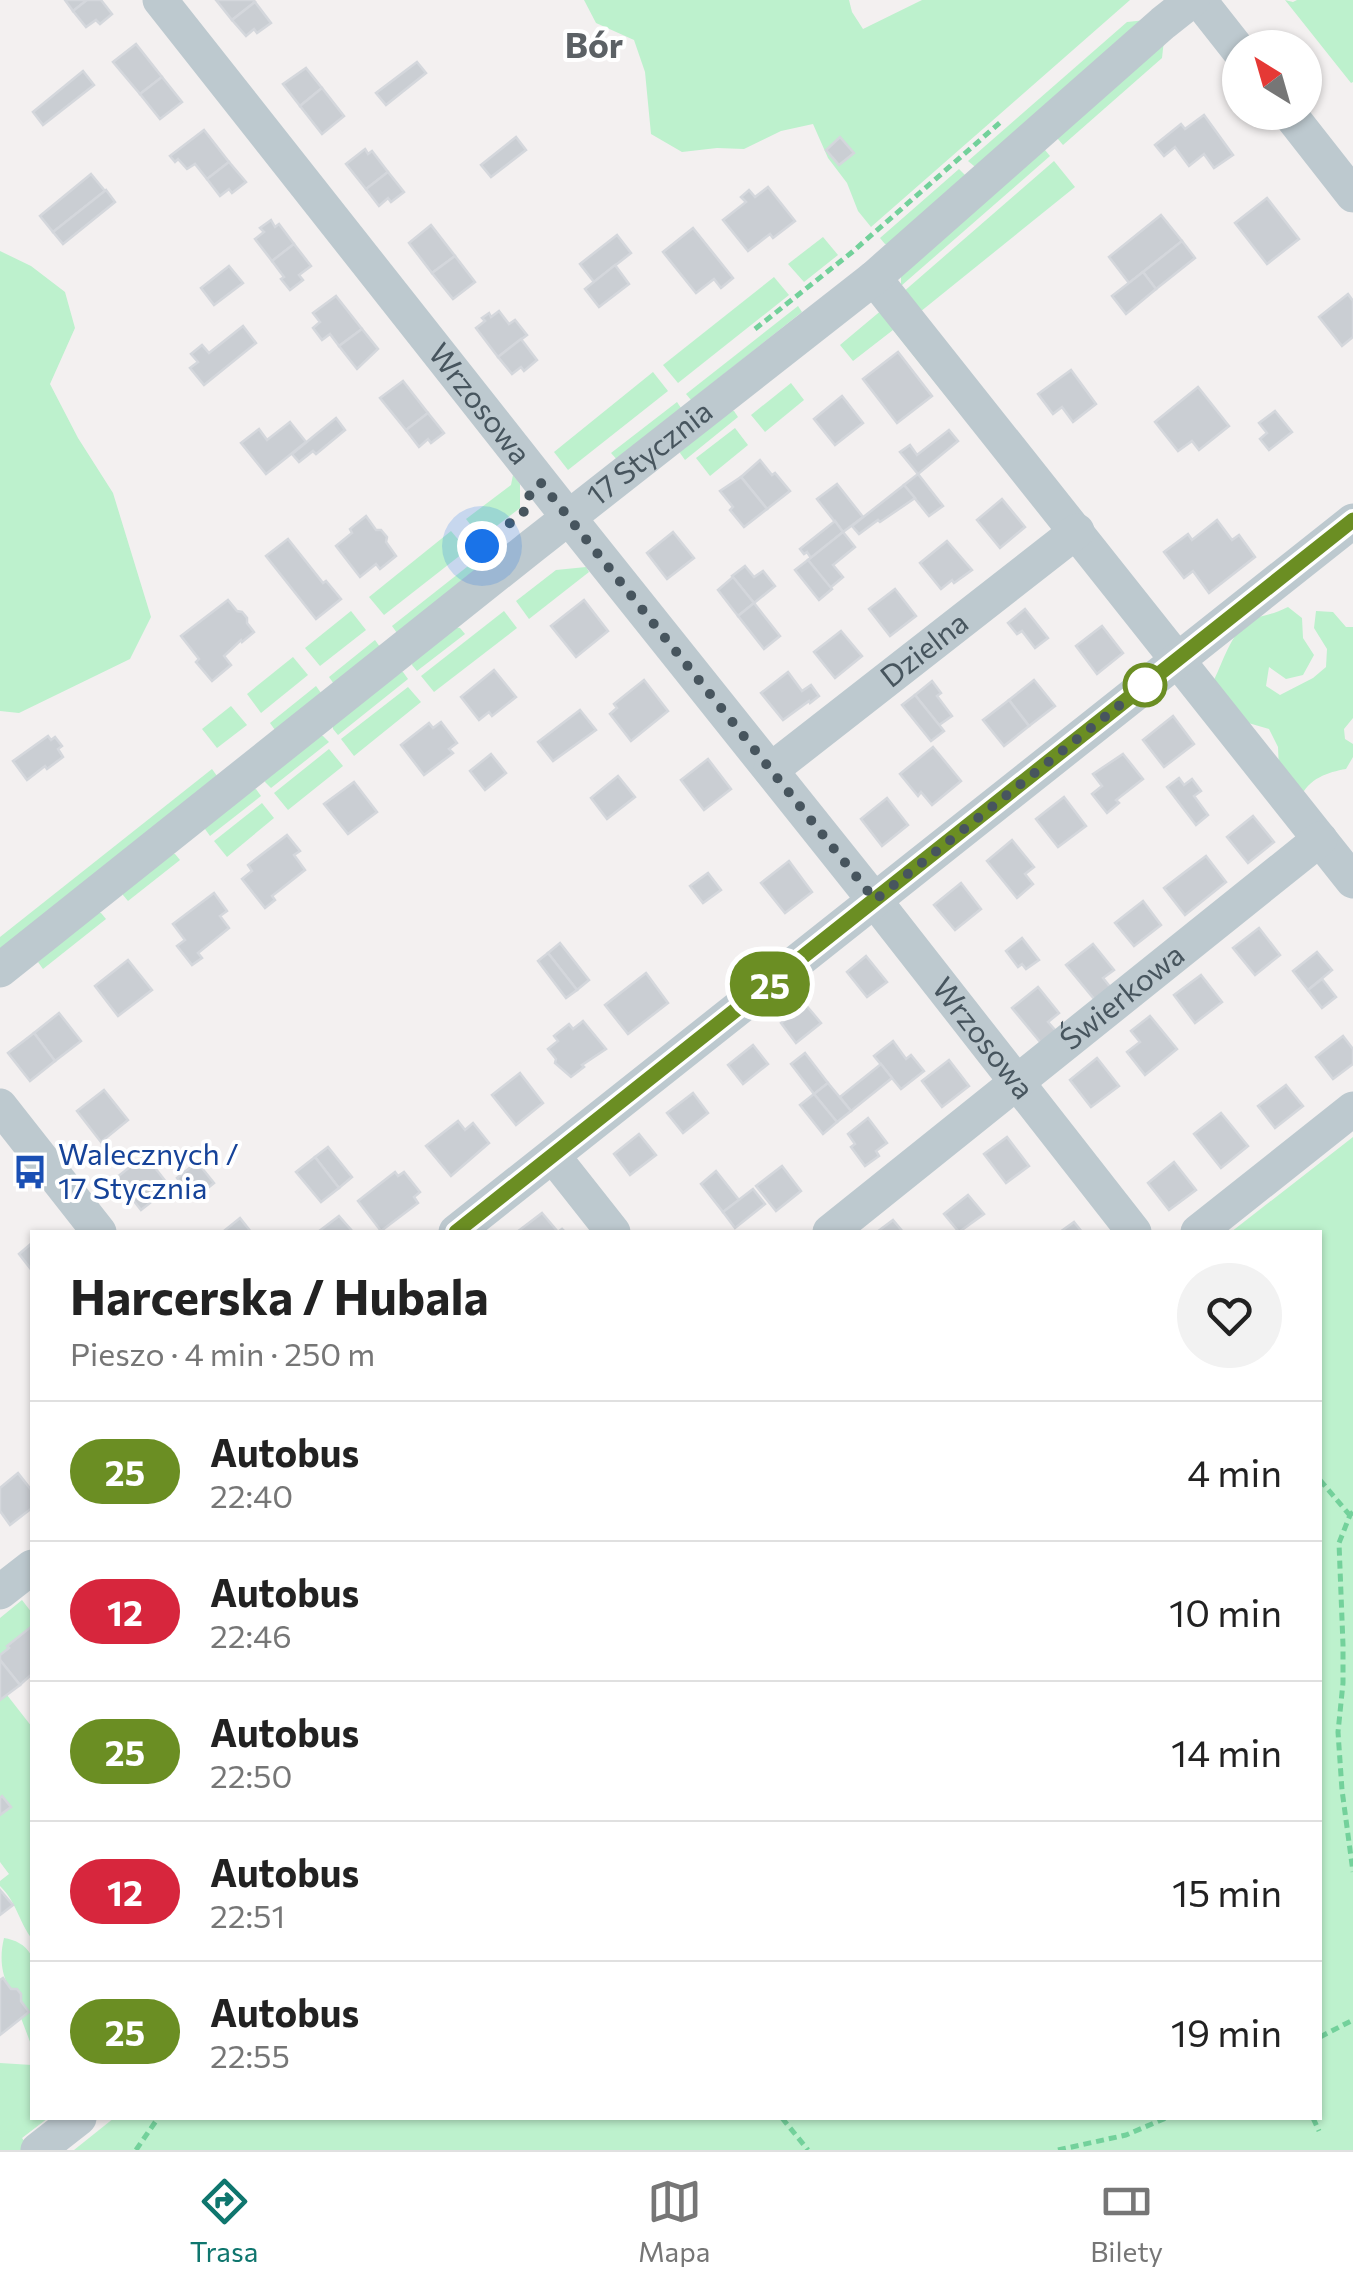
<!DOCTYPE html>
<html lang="pl">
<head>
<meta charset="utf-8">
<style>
  :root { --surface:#fff; --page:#f2f2f2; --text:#222; --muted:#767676; --line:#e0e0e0; --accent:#0f766e }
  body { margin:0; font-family:Commissioner,sans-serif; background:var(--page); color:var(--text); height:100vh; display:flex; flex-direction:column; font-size:38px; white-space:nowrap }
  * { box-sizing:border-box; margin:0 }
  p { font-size:32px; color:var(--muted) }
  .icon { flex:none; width:55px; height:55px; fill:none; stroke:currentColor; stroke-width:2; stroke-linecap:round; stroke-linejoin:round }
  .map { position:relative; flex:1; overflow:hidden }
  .panel { position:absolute; left:30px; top:1230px; width:1292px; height:890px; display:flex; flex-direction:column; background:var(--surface); border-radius:0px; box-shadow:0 2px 8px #0004 }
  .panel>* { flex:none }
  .badge { padding:0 20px; border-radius:32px; font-size:35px; line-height:65px }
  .needle { width:65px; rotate:323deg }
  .tools { position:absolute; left:1222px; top:30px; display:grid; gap:20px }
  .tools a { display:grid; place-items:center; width:100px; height:100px; border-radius:50%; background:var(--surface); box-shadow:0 2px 8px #0004; font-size:50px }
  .you { position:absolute; width:50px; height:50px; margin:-25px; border:8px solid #fff; border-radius:50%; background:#1a73e8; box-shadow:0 0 0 15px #1a73e833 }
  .map>.badge { position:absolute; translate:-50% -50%; box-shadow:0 0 0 5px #fff }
  .round { display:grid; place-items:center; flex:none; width:105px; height:105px; border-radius:52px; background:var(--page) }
  .head { display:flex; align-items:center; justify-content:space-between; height:170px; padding:0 40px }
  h1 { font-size:48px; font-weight:700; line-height:75px }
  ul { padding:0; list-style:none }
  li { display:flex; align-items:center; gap:30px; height:140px; padding:0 40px; border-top:2px solid var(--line) }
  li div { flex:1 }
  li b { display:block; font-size:38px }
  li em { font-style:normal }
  li .badge { min-width:110px; font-weight:700; text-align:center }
  .tabs { display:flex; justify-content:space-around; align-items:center; height:140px; border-top:2px solid var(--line); background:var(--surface); font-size:28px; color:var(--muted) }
  .tabs a { display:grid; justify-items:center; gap:5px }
  .tabs .on { color:var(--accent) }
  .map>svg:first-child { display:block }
</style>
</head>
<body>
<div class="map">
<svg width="1353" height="2150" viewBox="0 0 1353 2150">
  <rect width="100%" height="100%" fill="#f3f0f0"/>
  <g fill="#bdf1cd">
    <polygon points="584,0 849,0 852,12 863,29 922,0 1130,0 871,227 858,211 847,183 828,158 813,124 781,131 744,149 717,148 682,152 651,134 645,72 634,40 596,23"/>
    <polygon points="1285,0 1293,2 1297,0 1353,0 1353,82 1351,83"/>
    <polygon points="1146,20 979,167 974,166 968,161 1127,22"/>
    <polygon points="1164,40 1162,58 1063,145 1058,139 1058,134"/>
    <polygon points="1040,150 1045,150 1050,156 901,286 901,276"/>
    <polygon points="1054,161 1075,187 920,312 902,293"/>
    <polygon points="959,169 965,175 890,244 885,244 880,238"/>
    <polygon points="823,237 838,255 804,282 788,264"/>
    <polygon points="0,251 31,266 65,292 75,328 50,384 78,438 113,493 151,617 130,659 19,713 0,711"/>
    <polygon points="774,277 789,295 678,383 663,365"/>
    <polygon points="798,306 802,312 691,400 686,394"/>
    <polygon points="883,309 962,416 893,330 853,361 840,345"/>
    <polygon points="653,372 668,391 568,470 554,452"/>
    <polygon points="791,383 804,400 765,432 751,415"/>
    <polygon points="677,402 681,408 619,462 611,453"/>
    <polygon points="728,410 734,411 738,417 685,460 680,453 681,448"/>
    <polygon points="735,428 748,445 710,476 696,458"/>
    <polygon points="513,475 520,484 520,508 481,538 466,519 511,485"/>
    <polygon points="451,531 467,550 384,615 369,597"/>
    <polygon points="477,559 483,565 397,633 392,626"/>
    <polygon points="586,567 589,572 529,619 516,601 556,570"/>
    <path d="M1288,607l14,11 1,20 11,17 -11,20 -17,4 -17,-12 -3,19 14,9 33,-17 13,-11 1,-18 -13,-21 2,-17 17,1 13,15h7v91l-9,11 1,10 8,5v13l-7,12c-18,3 -38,10 -45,28l-22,-27 -1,-23 -9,-18 -31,-9 -24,-40c10,-20 19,-54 42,-62 13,-4 18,-4 32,-11z"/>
    <polygon points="351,611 366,630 320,666 305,648"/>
    <polygon points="504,611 517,628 434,692 421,676"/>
    <polygon points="454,627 460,628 465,634 417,671 412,665 413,659"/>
    <polygon points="375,640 380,647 334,684 329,677"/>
    <polygon points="293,657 308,675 261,713 247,694"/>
    <polygon points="398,672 403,672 408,679 338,735 333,729 333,722"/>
    <polygon points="316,686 321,693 275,730 270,723"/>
    <polygon points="408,687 421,702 354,756 341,739"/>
    <polygon points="231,706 247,725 217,748 202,729"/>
    <polygon points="317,735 323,736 329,742 271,788 265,782 266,776"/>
    <polygon points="329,749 343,766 288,810 274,793"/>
    <polygon points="212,769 217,776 0,953 0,937"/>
    <polygon points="250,789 256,789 261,796 210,836 205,829 206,823"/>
    <polygon points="262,803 274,818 227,857 214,841"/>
    <polygon points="169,853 175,854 180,860 128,901 123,895 123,889"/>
    <polygon points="95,912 101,913 106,919 43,969 38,962"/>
    <polygon points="1353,1137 1353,2150 74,2150 114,2118 1320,2118 1320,1232 1231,1232"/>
    <polygon points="22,1600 32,1613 32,1626 8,1645 9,1648 0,1655 0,1618"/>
    <path d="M7,1695l25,32v212c-13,-17 -16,-38 -32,-53v-5l9,-7 -9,-12v-162z"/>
    <path d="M4,1938c11,2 21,6 27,17 6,13 1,74 1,92l-11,-29 8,-7 -8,-10v-7l-4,-5h-6c-11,-14 -11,-35 -7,-51z"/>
    <polygon points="0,2063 32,2065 32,2118 48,2118 22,2138 31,2150 0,2150"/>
  </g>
  <g fill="#caced3" stroke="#d4d7dc" stroke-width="2.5">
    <polygon points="65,0 87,0 73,11"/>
    <polygon points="87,0 101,0 112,14 100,24 96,20 86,27 73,11"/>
    <polygon points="216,0 253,0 255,2 232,20"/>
    <polygon points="255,2 271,23 257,33 254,29 246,36 232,20"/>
    <polygon points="136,44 162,77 140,94 113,62"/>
    <polygon points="417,62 426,73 386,105 376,93"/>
    <polygon points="306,68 322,88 300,106 283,84"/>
    <polygon points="83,71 94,85 43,125 33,112"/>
    <polygon points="162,77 182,102 160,119 140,94"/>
    <polygon points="322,88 344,116 322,134 300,106"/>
    <polygon points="1204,115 1233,155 1214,168 1204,154 1189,166 1175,147 1164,156 1155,145 1181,124 1185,129"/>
    <polygon points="204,130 229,162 207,179 195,164 187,169 178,159 175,162 170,156"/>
    <polygon points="516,137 526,150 491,177 481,165"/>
    <polygon points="840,137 854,153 839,165 826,150"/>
    <polygon points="365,149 368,154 372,151 388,172 366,189 346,164"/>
    <polygon points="229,162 246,182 232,193 229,189 220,196 207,179"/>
    <polygon points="388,172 404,192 391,202 388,198 379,206 366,189"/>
    <polygon points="91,174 105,191 53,232 40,216"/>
    <polygon points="768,187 795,221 773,238 770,234 748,251 723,220 746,202 741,197 749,190 755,197"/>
    <polygon points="106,190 115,202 63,244 53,232"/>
    <polygon points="1267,198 1299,239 1267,264 1235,223"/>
    <polygon points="1161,215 1182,241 1129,283 1109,257"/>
    <polygon points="271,220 275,227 279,224 294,244 272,261 255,239 264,232 260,228"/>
    <polygon points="431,225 455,256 432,273 409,243"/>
    <polygon points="693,228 733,278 721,288 714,279 696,293 663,252"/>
    <polygon points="617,235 631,253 594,282 580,264"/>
    <polygon points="1182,241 1195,258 1156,289 1143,272"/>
    <polygon points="294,244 311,266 299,275 303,280 290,290 281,279 284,277 272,261"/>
    <polygon points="455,256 475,282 453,299 432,273"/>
    <polygon points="615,265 629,284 599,307 585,289"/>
    <polygon points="229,266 243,283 214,305 201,288"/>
    <polygon points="1143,272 1156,289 1126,314 1112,296"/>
    <polygon points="1348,294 1353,301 1353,337 1342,346 1319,317"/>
    <polygon points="336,296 362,329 339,346 330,334 322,340 313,328 320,322 313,313"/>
    <polygon points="499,311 509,324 515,320 527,335 498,357 476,328 485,321 482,318 489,313 491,317"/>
    <polygon points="243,326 256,343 204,385 190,368 198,362 191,354 202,345 209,353"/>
    <polygon points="362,329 378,349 357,369 339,346"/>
    <polygon points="521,339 537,360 524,371 521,367 512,374 498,357"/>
    <polygon points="898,352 932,396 897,423 863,379"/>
    <polygon points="1071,370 1096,404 1073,422 1062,407 1053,414 1038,394"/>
    <polygon points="403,381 428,413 406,430 380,398"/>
    <polygon points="1198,387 1229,426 1199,450 1192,441 1178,451 1155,422"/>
    <polygon points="842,396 863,423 835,445 814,419"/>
    <polygon points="1275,411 1292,432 1269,450 1260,439 1267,433 1259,423"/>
    <polygon points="428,413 444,433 431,443 428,439 419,447 406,430"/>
    <polygon points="336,418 345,430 316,454 313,451 299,462 292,454"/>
    <polygon points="290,422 306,442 266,474 241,443 259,429 267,440"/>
    <polygon points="949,430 958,441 918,474 900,452 910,445 917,455"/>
    <polygon points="760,460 772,475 775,473 790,491 767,509 741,477"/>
    <polygon points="918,474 943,506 929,516 904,485"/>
    <polygon points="741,477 767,509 744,527 730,510 733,507 720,491"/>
    <polygon points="837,484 863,517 843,532 817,499"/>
    <polygon points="904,485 915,498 880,522 878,520 859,534 852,526"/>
    <polygon points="1002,499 1025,527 1000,548 977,520"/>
    <polygon points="366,516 376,530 381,530 387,537 386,542 396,556 380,569 376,564 360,577 336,546 352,533 350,529"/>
    <polygon points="1217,520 1232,540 1239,535 1255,557 1209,593 1193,571 1184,578 1164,552 1188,534 1192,540"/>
    <polygon points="835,521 843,532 811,558 807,552 804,554 800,549"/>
    <polygon points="673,532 694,558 667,579 647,553"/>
    <polygon points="843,532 855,547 833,565 843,577 830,588 808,560"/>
    <polygon points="288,539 323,583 326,581 341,599 316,619 266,556"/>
    <polygon points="947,541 972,570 954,583 952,580 941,589 920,563"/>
    <polygon points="808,560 832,589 819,600 795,570"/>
    <polygon points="745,566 754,577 763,571 775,586 754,603 732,576"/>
    <polygon points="733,577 754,603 738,616 718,590"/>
    <polygon points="895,589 916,616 890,636 869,609"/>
    <polygon points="228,600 237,611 242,612 247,618 247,623 254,632 242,642 241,640 224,656 231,665 212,681 196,662 199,659 181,636"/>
    <polygon points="584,600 608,631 576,657 551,626"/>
    <polygon points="754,603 780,636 764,649 738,616"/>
    <polygon points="1025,609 1048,638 1035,648 1022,631 1017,634 1008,623"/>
    <polygon points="1102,626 1123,653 1097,674 1076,646"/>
    <polygon points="841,631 862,656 835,678 814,652"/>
    <polygon points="494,670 516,697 492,716 489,712 479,720 461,697"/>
    <polygon points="788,672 802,691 811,685 819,696 810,703 809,701 783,720 761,693"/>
    <polygon points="644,680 668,711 631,741 610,714 617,708 614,704"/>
    <polygon points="1034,680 1055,706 1029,726 1009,700"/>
    <polygon points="932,681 941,693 937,696 952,716 939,725 915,695"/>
    <polygon points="915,695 944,731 931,741 902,705"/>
    <polygon points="1009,700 1029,726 1004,746 983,720"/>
    <polygon points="580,710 596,730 553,761 538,742"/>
    <polygon points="1173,716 1194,744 1164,767 1143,740"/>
    <polygon points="441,722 457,743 449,749 453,753 424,775 401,745 429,723 433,728"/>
    <polygon points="48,736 51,740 55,737 62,746 58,749 63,757 47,769 45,766 27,780 13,761"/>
    <polygon points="933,747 961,781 932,805 921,792 918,796 900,774"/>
    <polygon points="491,754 506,773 485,790 470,771"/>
    <polygon points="1123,754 1143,779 1116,800 1119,803 1107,813 1092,794 1102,786 1093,774"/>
    <polygon points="708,759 731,789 704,810 681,780"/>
    <polygon points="618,776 635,797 607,819 591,798"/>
    <polygon points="1179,778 1184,785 1192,779 1201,791 1194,796 1208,815 1196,825 1167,787"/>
    <polygon points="354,782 377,812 348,834 324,804"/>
    <polygon points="1064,797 1086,826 1058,847 1036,819"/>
    <polygon points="887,798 908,825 882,846 861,819"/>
    <polygon points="1253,816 1274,842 1248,863 1227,837"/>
    <polygon points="287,835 300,851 294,855 305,870 272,896 275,900 265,908 242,879 252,871 248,865"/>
    <polygon points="1012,840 1034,867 1025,874 1033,884 1017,898 987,861"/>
    <polygon points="1206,856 1226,882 1185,915 1164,888"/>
    <polygon points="789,861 812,892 785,913 761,883"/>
    <polygon points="708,873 721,890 703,903 690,886"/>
    <polygon points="961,883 981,909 955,930 934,905"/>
    <polygon points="214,893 227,911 220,916 229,928 198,953 202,958 192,965 177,946 185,940 173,924"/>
    <polygon points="1143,901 1161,925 1134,946 1115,923"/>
    <polygon points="1259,928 1280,955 1255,975 1233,948"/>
    <polygon points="1022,938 1039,960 1026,969 1022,964 1018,967 1006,951"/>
    <polygon points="560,943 589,980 577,990 548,953"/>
    <polygon points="1093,944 1114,970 1103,978 1111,988 1095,1000 1066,965"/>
    <polygon points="1317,952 1332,970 1308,990 1293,971"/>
    <polygon points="548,953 577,990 566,998 538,961"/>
    <polygon points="866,956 887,982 867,997 847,972"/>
    <polygon points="128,960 152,990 118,1016 95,986"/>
    <polygon points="646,973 668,1003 628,1034 605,1005"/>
    <polygon points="1201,975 1222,1002 1195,1023 1174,995"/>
    <polygon points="1322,979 1336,997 1322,1008 1308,990"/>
    <polygon points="1038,987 1059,1013 1048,1022 1056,1031 1041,1043 1012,1008"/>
    <polygon points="805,1004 821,1023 796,1043 781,1023"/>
    <polygon points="59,1013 81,1041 55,1061 34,1033"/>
    <polygon points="1150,1016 1177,1049 1145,1075 1127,1052 1140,1042 1131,1031"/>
    <polygon points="583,1021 606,1049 582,1065 584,1067 571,1077 555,1063 556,1059 548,1049 558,1041 554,1036 569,1024 573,1029"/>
    <polygon points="34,1033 55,1061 30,1081 8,1053"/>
    <polygon points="1343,1036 1353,1049 1353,1064 1333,1079 1316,1057"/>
    <polygon points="893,1041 906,1059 911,1055 924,1071 901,1089 874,1056"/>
    <polygon points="753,1045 768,1064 743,1084 728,1065"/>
    <polygon points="805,1053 828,1083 814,1094 791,1064"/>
    <polygon points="1097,1058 1119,1086 1091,1107 1070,1080"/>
    <polygon points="949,1060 969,1086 942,1107 922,1081"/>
    <polygon points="881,1064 892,1078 851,1111 840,1097"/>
    <polygon points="520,1073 543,1103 516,1125 492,1095"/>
    <polygon points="828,1083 851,1111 837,1122 814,1094"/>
    <polygon points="1286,1085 1303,1106 1275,1128 1258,1106"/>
    <polygon points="104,1090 128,1120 101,1142 77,1111"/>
    <polygon points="693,1093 708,1113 683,1133 667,1113"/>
    <polygon points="814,1094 837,1122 823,1134 800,1105"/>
    <polygon points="1221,1113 1248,1146 1221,1168 1194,1134"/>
    <polygon points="868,1118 887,1143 876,1151 879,1156 865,1166 851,1147 855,1144 848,1134"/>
    <polygon points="458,1121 465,1130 473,1123 489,1143 451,1176 426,1146"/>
    <polygon points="639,1134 656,1155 630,1175 614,1154"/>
    <polygon points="1007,1137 1029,1166 1006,1183 984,1154"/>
    <polygon points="328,1147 352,1177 339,1188 315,1157"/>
    <polygon points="145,1155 170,1187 141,1210 116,1178"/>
    <polygon points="315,1157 339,1188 321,1202 296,1172"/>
    <polygon points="197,1162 214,1183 194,1199 177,1178"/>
    <polygon points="1174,1162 1196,1190 1169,1210 1148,1183"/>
    <polygon points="782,1166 801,1191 776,1211 756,1186"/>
    <polygon points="716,1171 739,1200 723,1212 701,1184"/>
    <polygon points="395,1172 398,1176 404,1172 420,1192 414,1197 418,1203 381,1231 358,1201"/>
    <polygon points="753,1189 765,1204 735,1228 723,1212"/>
    <polygon points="968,1195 984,1214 959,1232 944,1214"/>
    <polygon points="542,1213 558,1232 562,1229 565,1232 517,1232"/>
    <polygon points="339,1216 353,1232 318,1232"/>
    <polygon points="240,1218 251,1232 226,1232 224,1231"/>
    <polygon points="893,1220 903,1232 877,1232"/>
    <polygon points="1074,1222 1082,1232 1060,1232"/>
    <polygon points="32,1243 32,1266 30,1268 19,1254"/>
    <polygon points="18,1473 32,1491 32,1508 10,1525 0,1511 0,1488"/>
    <polygon points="32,1626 32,1674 20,1685 0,1660 0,1655 9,1648 7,1646"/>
    <polygon points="0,1660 20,1685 0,1700"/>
    <polygon points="2,1796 11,1807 0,1815 0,1798"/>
    <polygon points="0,1890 13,1905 0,1915"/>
    <polygon points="3,1978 11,1989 17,1989 21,1994 21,2001 29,2012 0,2035 0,1980"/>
  </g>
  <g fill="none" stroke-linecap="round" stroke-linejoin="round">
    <g stroke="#73d19b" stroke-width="5" stroke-dasharray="8 5" stroke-linecap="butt">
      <polyline points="755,329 851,253 1003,120"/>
      <polyline points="1320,1480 1353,1519"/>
      <polyline points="1353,1512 1350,1515 1339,1543 1343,1645 1343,1683 1338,1732 1342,1790 1353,1872"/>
      <polyline points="1320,2037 1353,2020"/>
      <polyline points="782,2118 808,2150"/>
      <polyline points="1313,2118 1319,2131"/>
      <polyline points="136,2150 158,2118"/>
      <polyline points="1058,2150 1126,2135 1166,2118"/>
    </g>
    <g stroke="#bdc9cf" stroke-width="35">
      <path id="s1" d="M160,0l409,518 306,383 259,331"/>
      <polyline points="1199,0 1240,52"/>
      <polyline points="1288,112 1353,195"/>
      <polyline points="874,278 1353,881"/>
      <path id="s2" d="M771,770l306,-239"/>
      <path id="s3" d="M0,970l531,-423 343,-269 289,-255 29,-23"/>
      <polyline points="0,1106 99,1232"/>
      <polyline points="553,1156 613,1232"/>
      <polyline points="456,1232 1353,521"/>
      <path id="s4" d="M830,1232l490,-393"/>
      <polyline points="1198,1232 1353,1109"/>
      <polyline points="0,1592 32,1567"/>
      <polyline points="38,2150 79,2118"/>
    </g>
  </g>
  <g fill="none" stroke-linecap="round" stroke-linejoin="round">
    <g stroke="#fff" stroke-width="22">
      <polyline id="line" points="456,1232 1353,520"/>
    </g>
    <use href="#line" stroke="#6b8e23" stroke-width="15"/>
    <polyline stroke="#47555e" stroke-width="10" stroke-dasharray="0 18" points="482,546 527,509 530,492 541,483 875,900 1145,685"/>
  </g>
  <defs>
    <g id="bus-bare" transform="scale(2.7)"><path d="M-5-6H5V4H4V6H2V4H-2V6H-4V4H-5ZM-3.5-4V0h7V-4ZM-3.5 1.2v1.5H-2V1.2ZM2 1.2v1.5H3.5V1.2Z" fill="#1a4fb4" stroke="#fff" stroke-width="2.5" paint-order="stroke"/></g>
  </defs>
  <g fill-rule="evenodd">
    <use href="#bus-bare" x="30" y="1172"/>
  </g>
  <circle fill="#fff" stroke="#6b8e23" stroke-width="5" cx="1145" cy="685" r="20"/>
  <g text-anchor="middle" stroke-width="8" stroke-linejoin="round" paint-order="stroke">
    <g font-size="30" fill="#47555e" stroke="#fff">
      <text dy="10" stroke="none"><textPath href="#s1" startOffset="515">Wrzosowa</textPath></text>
      <text dy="10" stroke="none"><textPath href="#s3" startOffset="830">17 Stycznia</textPath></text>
      <text dy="10" stroke="none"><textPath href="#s2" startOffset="195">Dzielna</textPath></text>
      <text dy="10" stroke="none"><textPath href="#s4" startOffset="375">Świerkowa</textPath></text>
      <text dy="10" stroke="none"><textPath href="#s1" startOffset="1325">Wrzosowa</textPath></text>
    </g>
    <g font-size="30" fill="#164399" stroke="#fff" text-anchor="start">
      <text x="58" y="1165">Walecznych /<tspan x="58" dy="34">17 Stycznia</tspan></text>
    </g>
    <g font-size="35" font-weight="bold" fill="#5c6165" stroke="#fff">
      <text x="594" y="58">Bór</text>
    </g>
  </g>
</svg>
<div class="tools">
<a><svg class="needle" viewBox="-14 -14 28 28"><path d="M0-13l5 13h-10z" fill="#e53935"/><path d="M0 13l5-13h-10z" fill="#767676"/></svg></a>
</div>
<div class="you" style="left:482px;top:546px"></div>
<b class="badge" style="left:770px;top:984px;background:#6b8e23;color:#fff">25</b>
<section class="panel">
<div class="head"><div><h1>Harcerska / Hubala</h1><p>Pieszo · 4 min · 250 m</p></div><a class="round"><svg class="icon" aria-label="heart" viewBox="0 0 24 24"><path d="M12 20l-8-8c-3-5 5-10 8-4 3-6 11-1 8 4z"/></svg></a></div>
<ul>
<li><span class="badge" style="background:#6b8e23;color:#fff">25</span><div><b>Autobus</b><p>22:40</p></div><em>4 min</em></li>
<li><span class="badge" style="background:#d7263d;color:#fff">12</span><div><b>Autobus</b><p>22:46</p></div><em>10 min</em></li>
<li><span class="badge" style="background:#6b8e23;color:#fff">25</span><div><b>Autobus</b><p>22:50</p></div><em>14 min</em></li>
<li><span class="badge" style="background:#d7263d;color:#fff">12</span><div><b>Autobus</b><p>22:51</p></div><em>15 min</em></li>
<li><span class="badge" style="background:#6b8e23;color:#fff">25</span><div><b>Autobus</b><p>22:55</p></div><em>19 min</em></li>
</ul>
</section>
</div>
<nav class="tabs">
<a class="on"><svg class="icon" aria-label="directions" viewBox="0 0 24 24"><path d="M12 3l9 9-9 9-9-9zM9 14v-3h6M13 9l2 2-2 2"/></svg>Trasa</a>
<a><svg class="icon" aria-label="map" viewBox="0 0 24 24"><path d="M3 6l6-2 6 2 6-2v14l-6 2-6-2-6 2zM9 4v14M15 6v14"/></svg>Mapa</a>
<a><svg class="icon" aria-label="tickets" viewBox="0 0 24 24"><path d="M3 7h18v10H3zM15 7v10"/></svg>Bilety</a>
</nav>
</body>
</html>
